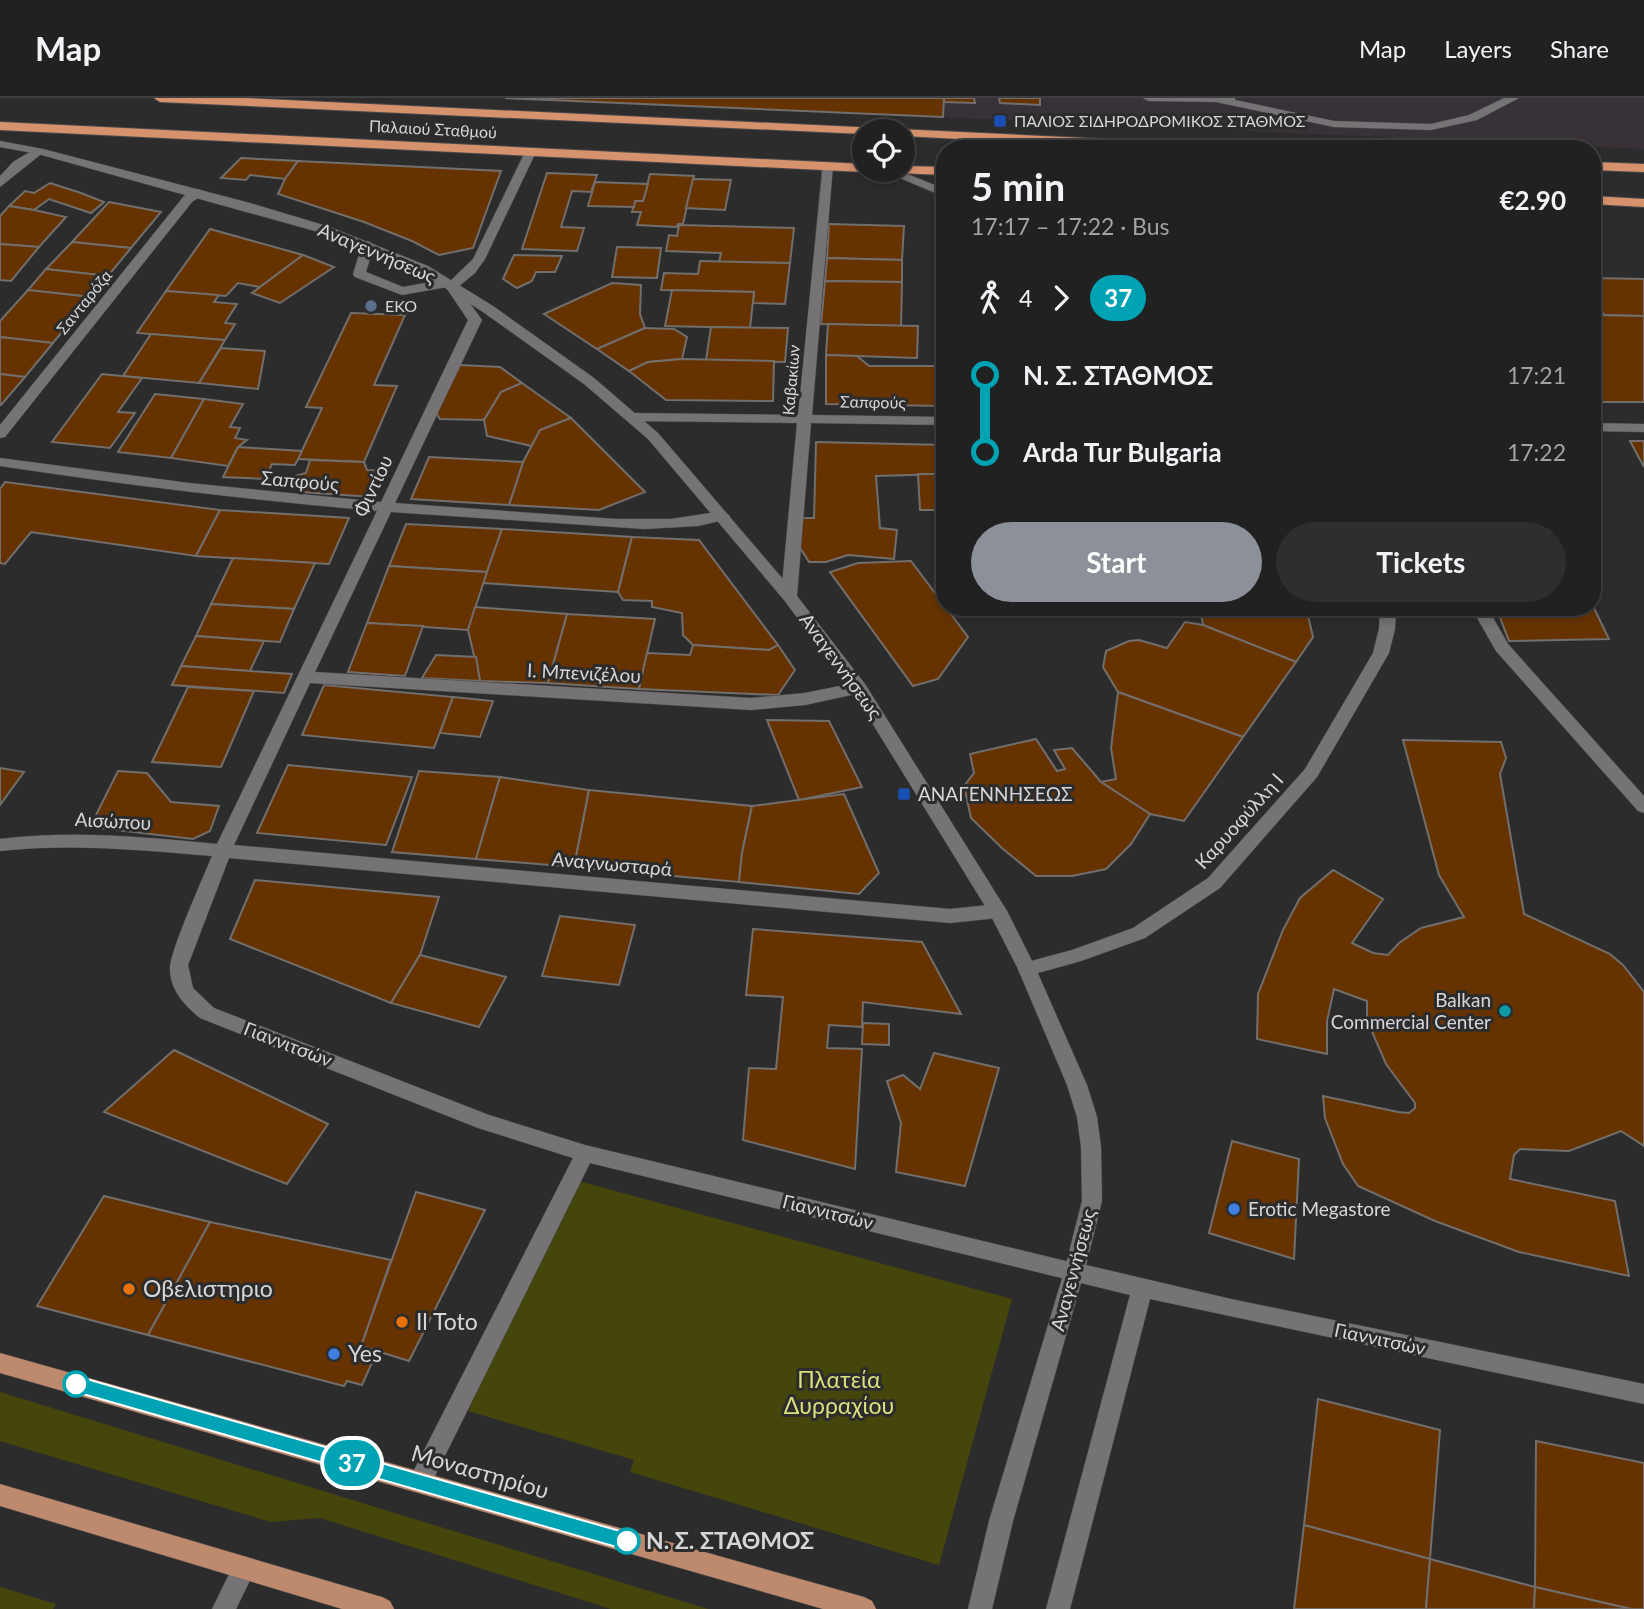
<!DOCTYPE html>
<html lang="en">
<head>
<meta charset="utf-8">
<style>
  :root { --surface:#222122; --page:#2e2e2f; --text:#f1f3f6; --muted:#a2a3a5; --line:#3f3e40; --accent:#8c9099 }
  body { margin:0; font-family:Lato,sans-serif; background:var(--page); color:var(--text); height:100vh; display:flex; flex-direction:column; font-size:26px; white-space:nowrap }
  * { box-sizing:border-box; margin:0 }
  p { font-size:23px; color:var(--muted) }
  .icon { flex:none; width:38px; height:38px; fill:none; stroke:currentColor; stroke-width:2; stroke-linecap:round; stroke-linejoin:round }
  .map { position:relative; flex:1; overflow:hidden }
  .side { position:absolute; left:936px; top:42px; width:665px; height:476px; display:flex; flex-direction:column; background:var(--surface); border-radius:28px; box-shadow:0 4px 10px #0003,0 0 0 2px var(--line) }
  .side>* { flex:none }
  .badge { padding:0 14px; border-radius:23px; font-size:24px; line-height:46px }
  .controls { position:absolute; left:852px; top:21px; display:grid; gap:14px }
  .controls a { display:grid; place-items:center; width:63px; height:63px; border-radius:50%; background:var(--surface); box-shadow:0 4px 10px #0003,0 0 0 2px var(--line); font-size:35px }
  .map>.badge { position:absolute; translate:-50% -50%; box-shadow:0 0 0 4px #fff }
  .legs { display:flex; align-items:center; gap:10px; height:77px; padding:0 35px; font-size:23px }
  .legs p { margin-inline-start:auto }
  .overview { display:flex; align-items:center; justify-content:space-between; height:119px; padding:0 35px }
  h1 { font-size:38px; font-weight:700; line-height:52px }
  .action { display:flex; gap:14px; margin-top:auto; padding:14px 35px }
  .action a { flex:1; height:80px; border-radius:42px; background:var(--accent); color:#fff; font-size:28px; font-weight:700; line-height:80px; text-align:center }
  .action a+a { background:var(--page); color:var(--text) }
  ul { padding:0 35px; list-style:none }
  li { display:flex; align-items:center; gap:24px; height:77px; font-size:26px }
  li i { display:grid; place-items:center; width:10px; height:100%; margin:0 9px; background:currentColor }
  li i::after { content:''; width:18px; height:18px; margin:-9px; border:5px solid; border-radius:50%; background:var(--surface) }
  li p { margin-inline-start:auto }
  li:first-child i { background:linear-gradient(#0000 50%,currentColor 0) }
  li:last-child i { background:linear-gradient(currentColor 50%,#0000 0) }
  header { display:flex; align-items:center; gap:42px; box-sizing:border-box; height:98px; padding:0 35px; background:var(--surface); border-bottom:2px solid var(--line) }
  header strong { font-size:33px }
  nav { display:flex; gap:38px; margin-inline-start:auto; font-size:24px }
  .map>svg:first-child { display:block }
</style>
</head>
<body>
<header>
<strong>Map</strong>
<nav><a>Map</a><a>Layers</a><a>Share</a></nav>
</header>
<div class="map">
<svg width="1644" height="1511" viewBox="0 0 1644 1511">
  <rect width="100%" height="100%" fill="#2d2c2d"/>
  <polygon fill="#383238" points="505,0 1644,0 1644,51 943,19"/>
  <g fill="#45460c">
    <polygon points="575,1082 1012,1201 939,1467 630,1374 634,1362 468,1313"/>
    <polygon points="0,1294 708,1511 611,1511 320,1420 271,1424 0,1343"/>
    <polygon points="0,1489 56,1506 53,1511 0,1511"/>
  </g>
  <g fill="#630" stroke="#716e6c" stroke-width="2">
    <polygon points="505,0 944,0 943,19"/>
    <polygon points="944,0 974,0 975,5 944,4"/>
    <polygon points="999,0 1040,0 1040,7 1000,5"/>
    <polygon points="241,60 298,63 285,81 250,77 246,82 221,80"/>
    <polygon points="298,63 501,73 473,150 439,157 412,143 364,124 278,96 285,81"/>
    <polygon points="547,75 597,77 591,94 572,93 561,129 584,130 577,153 522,151"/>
    <polygon points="650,76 694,78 683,126 678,126 677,129 637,127 641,114 632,114 635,103 643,103"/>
    <polygon points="693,81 731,82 725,112 686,110"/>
    <polygon points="595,84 648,86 643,103 635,103 634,109 588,108"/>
    <polygon points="50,85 81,95 104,104 91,115 49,101 34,112 9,108 25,93 34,95"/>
    <polygon points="109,104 161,114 131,150 72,144"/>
    <polygon points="9,108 34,112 66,119 39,149 0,146 0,118"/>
    <polygon points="829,126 904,128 902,162 827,160"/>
    <polygon points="679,127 794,130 790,165 719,164 721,155 666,153 669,137 677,138"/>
    <polygon points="210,131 303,157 260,189 238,185 226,198 166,193"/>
    <polygon points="72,144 131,150 108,178 46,171"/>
    <polygon points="0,146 39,149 11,183 0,182"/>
    <polygon points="617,149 661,150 657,180 612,179"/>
    <polygon points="303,157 334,169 280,205 252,195"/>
    <polygon points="514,157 562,158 555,174 536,174 532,183 517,190 503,181"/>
    <polygon points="827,160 902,162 902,184 825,183"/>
    <polygon points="700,163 790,165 785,206 753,205 754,194 661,192 664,175 698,176"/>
    <polygon points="46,171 108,178 91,199 28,192"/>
    <polygon points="1592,180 1644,181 1644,218 1604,217 1592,194"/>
    <polygon points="825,183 902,184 901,228 821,226"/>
    <polygon points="612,185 641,187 640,216 645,230 597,251 544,216"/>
    <polygon points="28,192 91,199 53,245 0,239 0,223"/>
    <polygon points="672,192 754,194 750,230 665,228"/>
    <polygon points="166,193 219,197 214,204 237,206 225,225 235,226 225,242 137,235"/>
    <polygon points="1592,194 1604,217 1592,217"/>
    <polygon points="351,215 405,217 374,287 397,288 364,364 298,361 322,310 306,309"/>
    <polygon points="1592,217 1644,218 1644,304 1593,304 1592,245 1596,245 1592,237"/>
    <polygon points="828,226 918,228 917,260 826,257"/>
    <polygon points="711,229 788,230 785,264 706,262"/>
    <polygon points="645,230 674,231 687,239 682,261 648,264 629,273 597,251"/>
    <polygon points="151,236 225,242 199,285 123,278"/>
    <polygon points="0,239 53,245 25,279 0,276"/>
    <polygon points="221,250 265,253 258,291 199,285"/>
    <polygon points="826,257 857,258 869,268 945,268 945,308 826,306"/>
    <polygon points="682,261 774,263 773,303 666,302 629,273 648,264"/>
    <polygon points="460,267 500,269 522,285 501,294 484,322 440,321 436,315"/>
    <polygon points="0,276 25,279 1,307 0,307"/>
    <polygon points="102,276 142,280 118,314 135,315 110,350 52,344"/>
    <polygon points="522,285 571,320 540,332 532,348 487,338 484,322 501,294"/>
    <polygon points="155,296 204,301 171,360 118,354"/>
    <polygon points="204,301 243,306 230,329 240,330 235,340 247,342 238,349 228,368 171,360"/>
    <polygon points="571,320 645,394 599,412 509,407 523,364 540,332"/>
    <polygon points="1630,343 1644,343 1644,369"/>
    <polygon points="816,344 945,347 945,376 876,378 880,430 897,432 894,461 848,457 826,464 809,464 796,443 799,420 814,420"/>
    <polygon points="238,349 302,353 295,367 272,366 265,381 223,379"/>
    <polygon points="429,359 523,364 509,407 411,401"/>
    <polygon points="310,362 364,364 367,372 383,373 372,399 301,394 291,379 306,375"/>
    <polygon points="918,376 945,376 945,412 920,412"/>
    <polygon points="5,384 220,412 196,458 31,434 5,466 0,465 0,391"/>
    <polygon points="220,412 349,420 329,466 196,458"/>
    <polygon points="406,426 502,431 487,474 389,468"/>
    <polygon points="502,431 632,439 618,494 483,485"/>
    <polygon points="632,439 699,442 778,547 769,552 693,547 683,537 682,515 652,509 652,503 623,502 618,494"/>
    <polygon points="233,460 315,465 294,511 211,506"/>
    <polygon points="911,463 968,539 938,581 913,588 830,474 858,465"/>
    <polygon points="389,468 487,474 468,532 367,525"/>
    <polygon points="211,506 294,511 280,544 196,538"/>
    <polygon points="1592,506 1609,541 1509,543 1496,509 1592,509"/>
    <polygon points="475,509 567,516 548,585 480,583 468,532"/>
    <polygon points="1200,509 1306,509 1313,539 1296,564 1203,527"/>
    <polygon points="567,516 655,521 639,591 548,585"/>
    <polygon points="1185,524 1203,527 1296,564 1243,639 1118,594 1103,569 1106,553 1129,543 1139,542 1167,550"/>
    <polygon points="367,525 423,528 405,578 348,574"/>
    <polygon points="196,538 264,543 250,573 181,568"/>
    <polygon points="693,547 769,552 778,547 795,572 778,597 639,591 647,555 690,557"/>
    <polygon points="436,557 476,559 480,583 422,580"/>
    <polygon points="181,568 250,573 292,576 284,595 172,587"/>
    <polygon points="324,587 453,599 434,650 302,637"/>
    <polygon points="188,589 254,593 221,669 152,664"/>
    <polygon points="1118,594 1243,639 1184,723 1150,716 1101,684 1116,681 1111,650"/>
    <polygon points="453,599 493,603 480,639 440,635"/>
    <polygon points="767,622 829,623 862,689 799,702"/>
    <polygon points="1036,641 1057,673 1065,671 1054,652 1072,650 1101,684 1150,716 1131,746 1106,771 1072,778 1036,778 1003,751 971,720 964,688 974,675 970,656"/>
    <polygon points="1403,642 1501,644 1506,660 1500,676 1524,816 1610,856 1623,867 1644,894 1644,1048 1621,1033 1569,1053 1520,1051 1514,1057 1510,1081 1615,1103 1629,1178 1519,1154 1435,1123 1358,1088 1343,1066 1325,1020 1323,998 1398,1014 1409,1015 1415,1010 1415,1005 1386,966 1367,922 1367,903 1334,891 1327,923 1327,956 1257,941 1258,896 1283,832 1300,800 1333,772 1383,801 1352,845 1373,855 1388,857 1399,845 1421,830 1464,819 1439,777"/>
    <polygon points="288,667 412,679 386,747 257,735"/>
    <polygon points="0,670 24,674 0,707"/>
    <polygon points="118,673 147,675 171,704 219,708 210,733 193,741 90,729"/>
    <polygon points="419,673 500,679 476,761 392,754"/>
    <polygon points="500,679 589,692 574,769 476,761"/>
    <polygon points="589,692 752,708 742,755 739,784 574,769"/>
    <polygon points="844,696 879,775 859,796 739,784 742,755 752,708"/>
    <polygon points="255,782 439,799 420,857 391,905 230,841"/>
    <polygon points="560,818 635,827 619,887 542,878"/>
    <polygon points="753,831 922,844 961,916 863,904 862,929 829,927 827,950 862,951 855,1071 743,1042 749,970 776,971 783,899 746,897"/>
    <polygon points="420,857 506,879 479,929 391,905"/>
    <polygon points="863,925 889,926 889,947 862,946"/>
    <polygon points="174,952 328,1026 287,1086 104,1014"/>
    <polygon points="934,955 999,970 965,1088 896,1074 901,1025 887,983 903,977 920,991"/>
    <polygon points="1232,1043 1299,1061 1294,1161 1209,1135"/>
    <polygon points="416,1094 485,1112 409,1263 361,1248"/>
    <polygon points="104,1098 210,1124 148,1237 37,1208"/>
    <polygon points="210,1124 391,1162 359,1254 375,1258 362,1287 347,1283 344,1288 148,1237"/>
    <polygon points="1318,1301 1440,1332 1430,1461 1304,1427"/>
    <polygon points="1536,1343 1644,1365 1644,1511 1631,1511 1535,1489"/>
    <polygon points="1304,1427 1430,1461 1426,1511 1294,1511"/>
    <polygon points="1430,1461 1535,1489 1534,1511 1426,1511"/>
    <polygon points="1535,1489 1631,1511 1534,1511"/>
  </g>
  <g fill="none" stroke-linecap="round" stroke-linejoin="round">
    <g stroke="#4c4a4c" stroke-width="1">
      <g id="service">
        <polygon points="1143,0 1235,0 1235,2 1334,23 1431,26 1469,17 1504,0 1519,0 1477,22 1431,32 1334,29 1216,4 1149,3"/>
        <polygon points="368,143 374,147 366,174 403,189 447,181 453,185 447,189 402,197 355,179 353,176 362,147"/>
        <polygon points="244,1458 252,1462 256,1470 236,1511 212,1511 236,1462"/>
      </g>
    </g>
    <g stroke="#4c4a4c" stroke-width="1">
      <g id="minor">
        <polygon points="35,51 45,53 0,89 0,78 13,64"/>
        <path d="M526,52l10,2 -51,107 -10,14 -17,14 24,33 -87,183 221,16h55l52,-8 7,5 -2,3 -30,7 -54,3 -253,-17 -76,160 436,26 54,-5 54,-11 8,6 -2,4 -60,13 -54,5 -441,-27 -76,162 716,64 48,-5 6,2 3,5 -3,5 -6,2 -48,5 -721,-65 -41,107 5,23 21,20 275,107 96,30 489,118 7,2 3,7 -3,7 -7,2 -484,-118 -162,327 -8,3 -8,-3 -3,-8 3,-8 161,-316 -95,-30 -278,-110c-15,-12 -30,-28 -30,-49 0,-18 33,-91 42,-113 -72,-6 -141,-13 -212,-5v-12c73,-9 144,-2 217,5l160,-333c-126,-11 -252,-26 -377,-45v-8l189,25 192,19 87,-182 -23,-34 28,-27z"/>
        <polygon points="823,65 833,68 812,317 945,319 945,327 811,325 797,498 789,503 781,498 797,325 633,323 626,319 633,315 798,317"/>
        <polygon points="881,72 897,72 945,91 945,99"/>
        <polygon points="197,91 201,92 201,98 192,104 5,339 0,340 0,327 184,98"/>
        <polygon points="1592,325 1644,326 1644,334 1592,333"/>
        <polygon points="1380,509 1396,509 1395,531 1389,555 1317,679 1220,790 1145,840 1081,863 1027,878 1020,876 1018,871 1020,866 1072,852 1133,830 1208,780 1305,671 1373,555 1379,531"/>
        <polygon points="1471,509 1487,509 1508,546 1644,698 1644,715 1638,713 1496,553"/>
      </g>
    </g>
    <g stroke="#4c4a4c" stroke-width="1">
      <polygon id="secondary" points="0,43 43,51 250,105 330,129 428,168 493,208 594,280 658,335 794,494 865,586 1007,813 1036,871 1087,987 1097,1019 1101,1049 1102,1103 1086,1167 1231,1201 1644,1286 1644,1306 1150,1201 1070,1511 1046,1511 1130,1197 1081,1185 1013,1423 992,1511 968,1511 989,1423 1064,1174 1082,1103 1081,1049 1077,1019 1067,987 1018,871 990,816 853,594 784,502 648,341 584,286 483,214 420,174 322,135 38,56 0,49"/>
    </g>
    <g stroke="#4c4a4c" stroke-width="1">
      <g id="primary">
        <polygon points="0,1255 864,1499 872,1503 876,1511 823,1511 0,1275"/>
        <polygon points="0,1386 382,1499 390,1503 394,1511 342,1511 0,1408"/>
      </g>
    </g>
    <g stroke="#4c4a4c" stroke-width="2">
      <g id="trunk">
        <polygon points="154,0 243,0 1234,47 1240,51 1154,51 903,38 903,33 864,33 864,36 160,4"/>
        <polygon points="0,24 864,66 864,72 869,72 864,74 0,32"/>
        <polygon points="1592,64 1644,66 1644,74 1592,72"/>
        <polygon points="903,68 945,69 945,77 898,75 897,72 903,72"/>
        <polygon points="1592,98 1644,101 1644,109 1592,106"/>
      </g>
    </g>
    <use href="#service" fill="#757375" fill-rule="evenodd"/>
    <use href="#minor" fill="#757375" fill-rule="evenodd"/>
    <use href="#secondary" fill="#757375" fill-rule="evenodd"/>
    <use href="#primary" fill="#be8a6e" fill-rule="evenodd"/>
    <use href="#trunk" fill="#d6926c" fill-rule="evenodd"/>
  </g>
  <polygon fill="#00a3b4" stroke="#fff" stroke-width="2" points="76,1278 627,1435 634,1437 637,1443 634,1450 627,1452 76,1294 70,1292 68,1286 70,1281"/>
  <g fill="#1a4fb4" stroke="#2d2c2d" stroke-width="2.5">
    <rect x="993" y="16" width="14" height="14" rx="3.5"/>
    <rect x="897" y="689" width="14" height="14" rx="3.5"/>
  </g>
  <circle fill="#5c6f8a" stroke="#2d2c2d" stroke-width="2.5" cx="371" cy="208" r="7"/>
  <circle fill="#0f9aa8" stroke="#2d2c2d" stroke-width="2.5" cx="1505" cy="913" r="7"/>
  <g fill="#3f7fe0" stroke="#2d2c2d" stroke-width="2.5">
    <circle cx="1234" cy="1111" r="7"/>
    <circle cx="334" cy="1256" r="7"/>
  </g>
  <g fill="#e8710a" stroke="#2d2c2d" stroke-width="2.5">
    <circle cx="129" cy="1191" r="7"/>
    <circle cx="402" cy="1224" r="7"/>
  </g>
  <g fill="#fff" stroke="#00a3b4" stroke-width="3.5">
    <circle cx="76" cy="1286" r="12"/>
    <circle cx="627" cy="1443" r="12"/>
  </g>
  <g text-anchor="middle" stroke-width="6" stroke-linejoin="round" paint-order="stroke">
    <g font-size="16" fill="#d7d6d8" stroke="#2d2c2d" text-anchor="start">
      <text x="1014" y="29">ΠΑΛΙΟΣ ΣΙΔΗΡΟΔΡΟΜΙΚΟΣ ΣΤΑΘΜΟΣ</text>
      <text x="385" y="214">EKO</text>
    </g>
    <g font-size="16" fill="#d7d6d8" stroke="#2d2c2d">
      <text transform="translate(433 31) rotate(3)" y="6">Παλαιού Σταθμού</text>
      <text transform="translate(84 204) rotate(-51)" y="6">Σανταρόζα</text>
      <text transform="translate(791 282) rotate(-85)" y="6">Καβακίων</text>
      <text transform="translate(873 304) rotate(1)" y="6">Σαπφούς</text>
    </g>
    <g font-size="19" fill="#d7d6d8" stroke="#2d2c2d">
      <text transform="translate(377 155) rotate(23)" y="7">Αναγεννήσεως</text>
      <text transform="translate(300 383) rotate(5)" y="7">Σαπφούς</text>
      <text transform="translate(373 388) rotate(-65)" y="7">Φιντίου</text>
      <text transform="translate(841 568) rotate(54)" y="7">Αναγεννήσεως</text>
      <text transform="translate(584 575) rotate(3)" y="7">Ι. Μπενιζέλου</text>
      <text transform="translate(113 723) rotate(3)" y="7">Αισώπου</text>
      <text transform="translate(1239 723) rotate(-48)" y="7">Καρυοφύλλη Ι</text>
      <text transform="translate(612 766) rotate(5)" y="7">Αναγνωσταρά</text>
      <text transform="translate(288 946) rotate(21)" y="7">Γιαννιτσών</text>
      <text transform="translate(828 1114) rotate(14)" y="7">Γιαννιτσών</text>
      <text transform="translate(1073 1172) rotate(-75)" y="7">Αναγεννήσεως</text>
      <text transform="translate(1380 1241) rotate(12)" y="7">Γιαννιτσών</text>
    </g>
    <g font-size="19" fill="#d7d6d8" stroke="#2d2c2d" text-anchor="start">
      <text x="918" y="703">ΑΝΑΓΕΝΝΗΣΕΩΣ</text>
      <text x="1491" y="909" text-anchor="end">Balkan<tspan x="1491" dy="22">Commercial Center</tspan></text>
      <text x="1248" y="1118">Erotic Megastore</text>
    </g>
    <g font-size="23" fill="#d7d6d8" stroke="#2d2c2d" text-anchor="start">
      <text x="143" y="1199">Οβελιστηριο</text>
      <text x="416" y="1232">Il Toto</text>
      <text x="348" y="1264">Yes</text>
    </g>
    <g font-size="23" fill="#dbdf7d" stroke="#2d2c2d">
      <text x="839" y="1290">Πλατεία<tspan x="839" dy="26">Δυρραχίου</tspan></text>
    </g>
    <g font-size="23" fill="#d7d6d8" stroke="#2d2c2d">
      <text transform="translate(480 1374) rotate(16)" y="8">Μοναστηρίου</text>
    </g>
    <g font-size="23" font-weight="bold" fill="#d7d6d8" stroke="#2d2c2d" text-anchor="start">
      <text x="646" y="1451">Ν. Σ. ΣΤΑΘΜΟΣ</text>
    </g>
  </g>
</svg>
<div class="controls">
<a><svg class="icon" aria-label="locate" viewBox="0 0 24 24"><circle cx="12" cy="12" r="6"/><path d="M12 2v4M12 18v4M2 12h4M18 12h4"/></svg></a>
</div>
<b class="badge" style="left:352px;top:1365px;background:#00a3b4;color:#fff">37</b>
<section class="side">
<div class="overview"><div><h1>5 min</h1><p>17:17 – 17:22 · Bus</p></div><b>€2.90</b></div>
<div class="legs"><svg class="icon" aria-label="walk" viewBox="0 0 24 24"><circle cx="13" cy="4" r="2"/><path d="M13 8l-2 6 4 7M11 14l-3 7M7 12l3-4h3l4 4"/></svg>4<svg class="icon" aria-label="forward" viewBox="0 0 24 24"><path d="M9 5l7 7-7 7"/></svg><b class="badge" style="background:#00a3b4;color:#fff">37</b></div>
<ul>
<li><i style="color:#00a3b4"></i><b>Ν. Σ. ΣΤΑΘΜΟΣ</b><p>17:21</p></li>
<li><i style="color:#00a3b4"></i><b>Arda Tur Bulgaria</b><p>17:22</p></li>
</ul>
<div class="action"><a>Start</a><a>Tickets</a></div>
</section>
</div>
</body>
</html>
